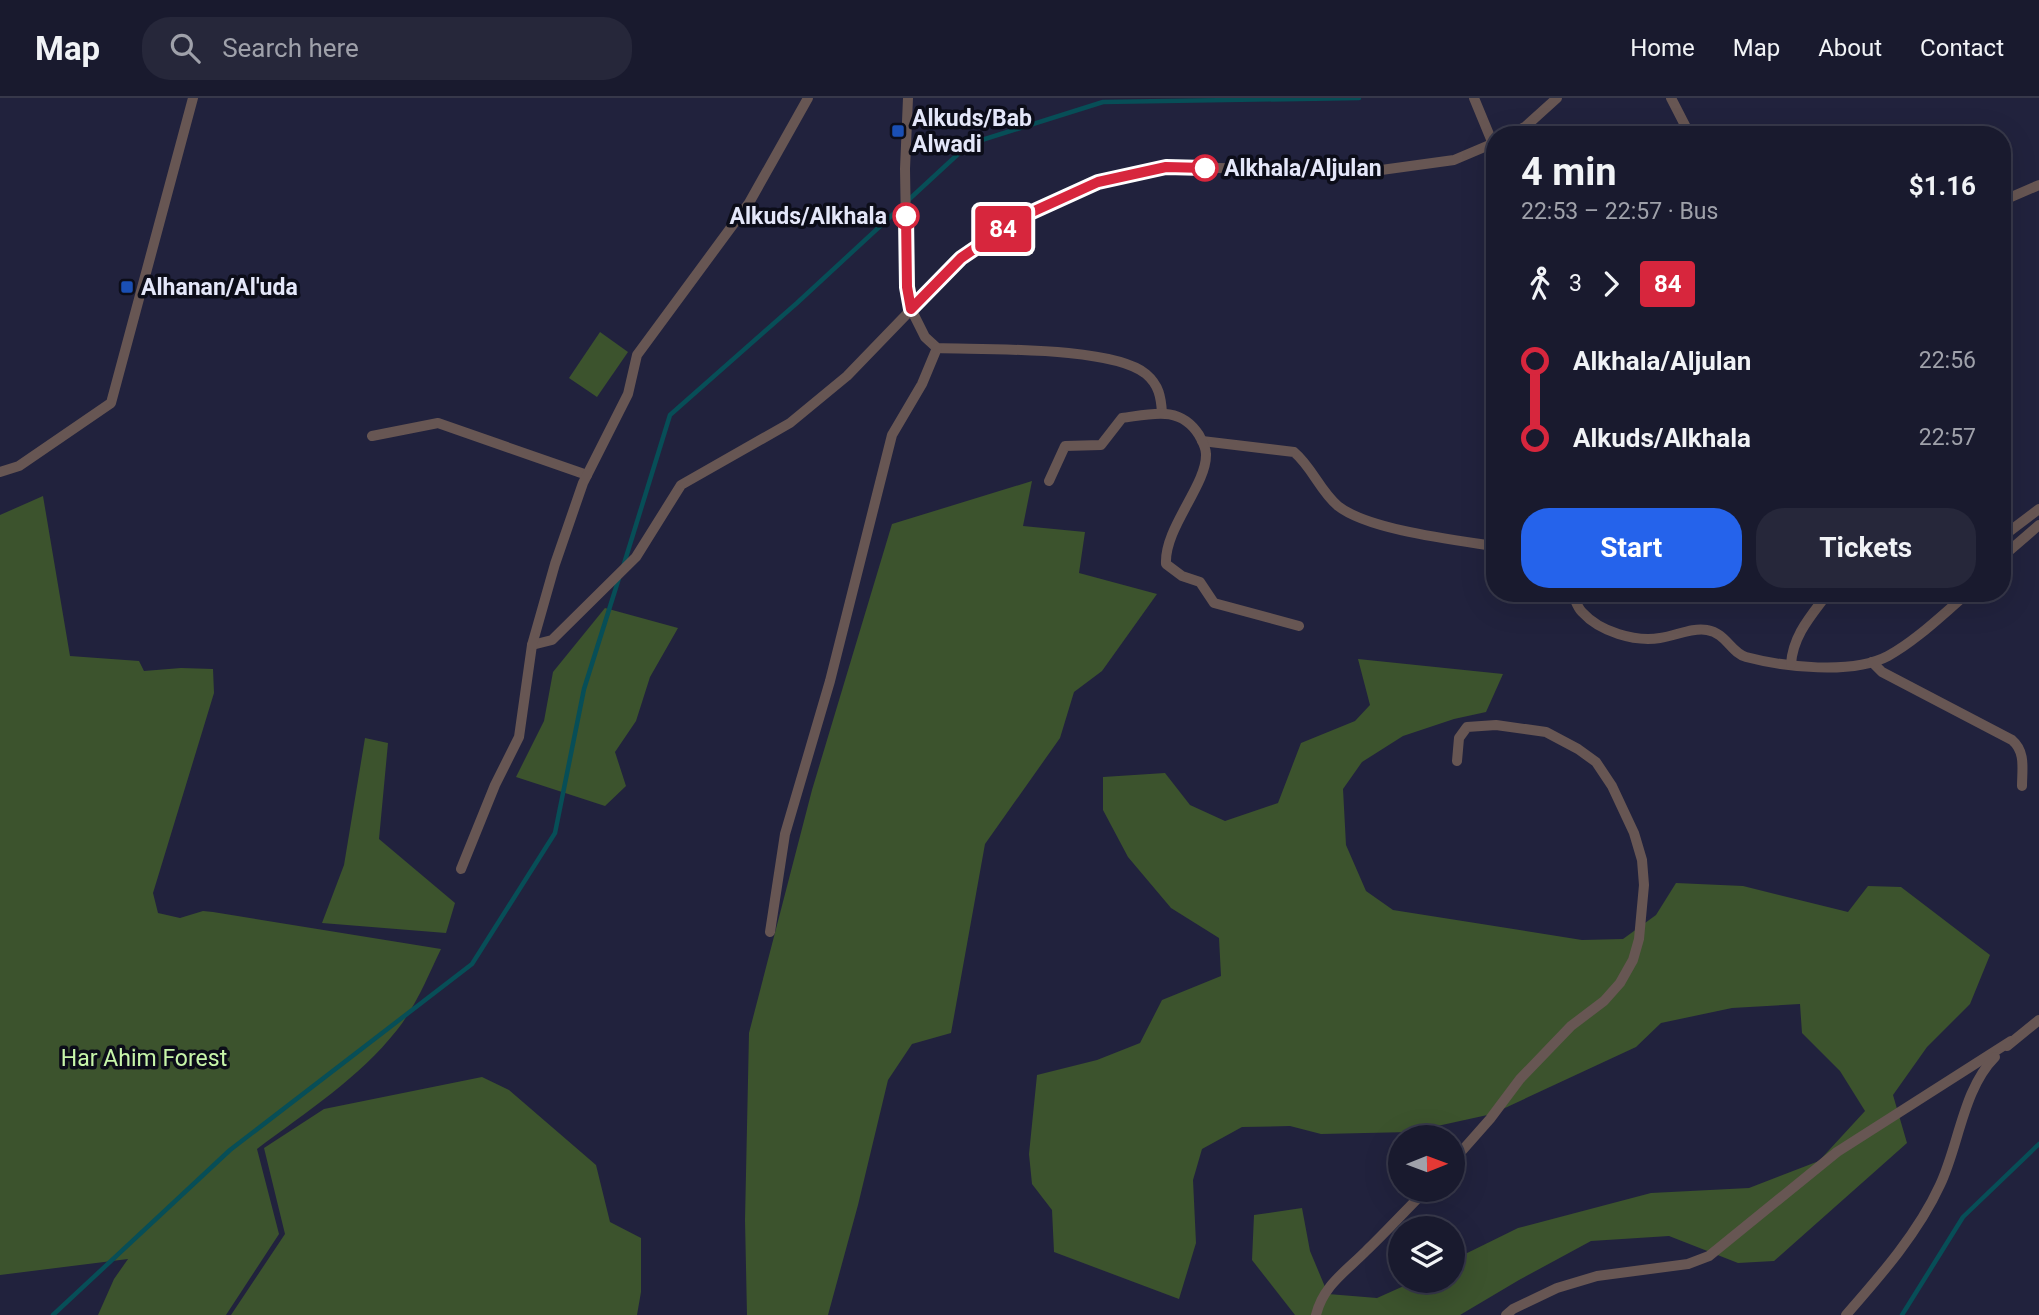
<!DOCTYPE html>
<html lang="en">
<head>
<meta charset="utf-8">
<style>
  :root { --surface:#191a2e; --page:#26273a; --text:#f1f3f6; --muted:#9fa1aa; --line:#37384a; --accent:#2563eb }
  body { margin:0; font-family:Roboto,sans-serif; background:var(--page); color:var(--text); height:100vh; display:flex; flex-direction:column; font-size:26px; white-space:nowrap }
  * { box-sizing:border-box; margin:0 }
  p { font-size:23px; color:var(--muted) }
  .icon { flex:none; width:38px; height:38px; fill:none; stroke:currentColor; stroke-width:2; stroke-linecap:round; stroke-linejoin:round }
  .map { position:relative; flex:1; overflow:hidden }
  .panel { position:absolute; left:1486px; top:28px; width:525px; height:476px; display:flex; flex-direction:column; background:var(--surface); border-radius:28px; box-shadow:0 7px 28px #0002,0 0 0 2px var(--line) }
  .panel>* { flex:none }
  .badge { padding:0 14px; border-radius:5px; font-size:24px; line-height:46px }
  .needle { width:46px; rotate:89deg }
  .tools { position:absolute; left:1388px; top:1027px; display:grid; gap:14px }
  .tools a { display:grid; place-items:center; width:77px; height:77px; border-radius:50%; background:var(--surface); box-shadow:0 7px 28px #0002,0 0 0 2px var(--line); font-size:35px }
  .map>.badge { position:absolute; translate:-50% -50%; box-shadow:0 0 0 4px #fff }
  .legs { display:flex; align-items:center; gap:10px; height:77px; padding:0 35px; font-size:23px }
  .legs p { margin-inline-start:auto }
  .head { display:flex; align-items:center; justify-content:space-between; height:119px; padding:0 35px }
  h1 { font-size:38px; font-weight:700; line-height:52px }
  .cta { display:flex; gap:14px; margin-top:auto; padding:14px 35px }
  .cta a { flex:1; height:80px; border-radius:28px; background:var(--accent); color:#fff; font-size:28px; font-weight:700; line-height:80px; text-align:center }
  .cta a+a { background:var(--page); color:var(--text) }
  ul { padding:0 35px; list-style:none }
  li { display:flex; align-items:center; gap:24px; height:77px; font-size:26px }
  li i { display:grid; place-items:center; width:10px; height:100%; margin:0 9px; background:currentColor }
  li i::after { content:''; width:18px; height:18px; margin:-9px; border:5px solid; border-radius:50%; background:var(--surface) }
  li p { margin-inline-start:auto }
  li:first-child i { background:linear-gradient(#0000 50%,currentColor 0) }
  li:last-child i { background:linear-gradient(currentColor 50%,#0000 0) }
  header { display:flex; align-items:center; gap:42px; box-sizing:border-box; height:98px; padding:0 35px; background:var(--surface); border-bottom:2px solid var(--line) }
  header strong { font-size:33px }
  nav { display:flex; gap:38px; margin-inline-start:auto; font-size:24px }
  .search { width:490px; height:63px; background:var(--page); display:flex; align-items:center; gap:18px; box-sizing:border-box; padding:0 24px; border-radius:28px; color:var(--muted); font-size:26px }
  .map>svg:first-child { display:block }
</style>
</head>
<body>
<header>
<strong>Map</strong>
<div class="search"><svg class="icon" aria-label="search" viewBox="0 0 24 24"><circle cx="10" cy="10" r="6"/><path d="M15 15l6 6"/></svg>Search here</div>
<nav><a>Home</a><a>Map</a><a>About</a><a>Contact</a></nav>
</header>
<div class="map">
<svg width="2039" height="1217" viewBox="0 0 2039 1217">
  <rect width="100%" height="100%" fill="#21223d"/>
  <g fill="#3c532d">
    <polygon points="600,234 628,254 597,299 569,280"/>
    <polygon points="1032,383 1023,428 1085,434 1079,475 1157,496 1102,573 1074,594 1060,640 985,746 951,935 912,946 888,982 858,1107 828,1217 747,1217 745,1122 749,935 812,692 892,426"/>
    <path d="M43,398l27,160 69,5 5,10 37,-3 32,1 1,24 -61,200 5,20 22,5 23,-7 10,1 228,37c-13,27 -25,57 -44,81 -38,48 -91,82 -140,119l22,85 -53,81h-128l16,-36 14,-20 -128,16v-760z"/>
    <polygon points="605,510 678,530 650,579 636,623 615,654 626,688 605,708 516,679 544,623 553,574"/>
    <polygon points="1358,561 1503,576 1486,614 1454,621 1403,638 1362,664 1343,691 1346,747 1366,793 1393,812 1582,842 1623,841 1656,817 1676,785 1743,788 1848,814 1868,788 1901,789 1990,857 1970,906 1927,949 1893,997 1907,1045 1774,1163 1738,1165 1669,1138 1591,1143 1519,1182 1460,1217 1295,1217 1252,1162 1254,1117 1302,1110 1310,1153 1328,1196 1377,1200 1415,1183 1452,1183 1453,1162 1518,1130 1651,1095 1749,1090 1819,1063 1865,1013 1840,973 1802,935 1800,906 1732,910 1661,925 1636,949 1492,1016 1410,1034 1321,1036 1290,1028 1242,1029 1202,1051 1193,1082 1196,1145 1179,1201 1054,1154 1052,1112 1032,1086 1029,1056 1037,977 1097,962 1140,945 1162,902 1221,878 1219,840 1171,810 1128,759 1103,712 1103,679 1165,675 1190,707 1225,723 1278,705 1301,645 1355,623 1370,607"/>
    <polygon points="365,640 388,645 379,741 455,805 446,835 322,825 344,767"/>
    <polygon points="482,979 509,992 596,1067 610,1124 641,1140 641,1194 637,1217 231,1217 285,1136 264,1050 324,1011"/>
  </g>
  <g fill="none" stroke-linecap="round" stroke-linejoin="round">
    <g stroke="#074e57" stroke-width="4.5">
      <polyline points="623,469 670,317 797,205 969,46 1103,4 1359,0"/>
      <polyline points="53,1217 230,1052 472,866 555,735 584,591 619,480"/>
      <polyline points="1902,1217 1963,1119 2039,1046"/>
    </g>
    <g stroke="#675653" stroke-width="10">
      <path d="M908,0l-3,71 2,118 4,22 14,28 12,11c47,2 175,-2 209,26 13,11 15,23 16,39"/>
      <polyline points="1474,0 1493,46"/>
      <polyline points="1671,0 1690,37"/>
      <polyline points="1510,37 1526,28 1557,0"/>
      <polyline points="2002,103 2039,87"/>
      <polyline points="372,338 438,325 587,377"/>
      <path d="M1202,343l92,11c18,15 26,39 44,54 30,24 117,34 156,40"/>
      <polyline points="0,374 19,368 111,305 193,0"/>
      <path d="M1049,383l16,-35 36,-1 21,-27c30,-4 58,-13 77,17 3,6 7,12 7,19 1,31 -42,74 -40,110l16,12 18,6 14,21 85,23"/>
      <polyline points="2002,439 2039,411"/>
      <polyline points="2002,459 2039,427"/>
      <path d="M1572,495c3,6 5,14 10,19 18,20 53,30 78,26 16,-2 32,-11 47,-8 19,3 24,23 39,27 38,10 106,18 142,-1 29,-16 55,-42 80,-63"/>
      <polyline points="532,547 552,542 636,459 681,387 790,325 847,278 961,160 1021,119 1098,84 1166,69 1374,73 1454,62 1494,45"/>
      <path d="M1872,564l10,10 130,68c14,12 10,29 10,46"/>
      <path d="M1791,566c2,-29 20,-48 37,-71"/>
      <polyline points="461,771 495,687 519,639 532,547 555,466 583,385 628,296 637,257 749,105 808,0"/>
      <polyline points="770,834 785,736 830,583 892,337 922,286 937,250"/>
      <polyline points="2007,948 2039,922"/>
      <polyline points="1452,1064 1490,1021 1520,981 1571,928 1604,903 1620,885 1633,862 1639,841 1644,787 1642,762 1634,735 1612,688 1596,664 1578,651 1546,634 1496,627 1467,629 1459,640 1457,663"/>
      <path d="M1316,1217c7,-29 29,-43 49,-63 21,-20 40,-41 61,-62"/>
      <polyline points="1506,1217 1513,1211 1557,1190 1597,1178 1688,1166 1709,1158 1837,1054 2011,943"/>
      <path d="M1846,1217c35,-40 72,-82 94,-130 19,-40 23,-96 55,-128"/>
    </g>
  </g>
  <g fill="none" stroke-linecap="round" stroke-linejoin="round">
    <g stroke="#fff" stroke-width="16">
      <polyline id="line-1" points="906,118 907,189 911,211 961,160 1021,119 1098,84 1166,69 1205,70"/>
    </g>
    <use href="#line-1" stroke="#d7263d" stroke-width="10"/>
  </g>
  <g fill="#1a4fb4" stroke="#0c0d19" stroke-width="2.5">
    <rect x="891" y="26" width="14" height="14" rx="3.5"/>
    <rect x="120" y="182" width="14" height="14" rx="3.5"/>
  </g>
  <g fill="#fff" stroke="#d7263d" stroke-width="3.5">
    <circle cx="1205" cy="70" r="12"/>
    <circle cx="906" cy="118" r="12"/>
  </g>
  <g text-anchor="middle" stroke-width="7" stroke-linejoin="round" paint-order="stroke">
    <g font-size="23" font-weight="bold" fill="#e4e7f9" stroke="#0c0d19" text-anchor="start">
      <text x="912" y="28">Alkuds/Bab<tspan x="912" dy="26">Alwadi</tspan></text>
      <text x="141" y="197">Alhanan/Al'uda</text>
    </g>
    <g font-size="23" font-weight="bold" fill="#e4e7f9" stroke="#0c0d19" text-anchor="start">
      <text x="1224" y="78">Alkhala/Aljulan</text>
      <text x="887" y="126" text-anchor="end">Alkuds/Alkhala</text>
    </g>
    <g font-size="23" fill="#c7f5a9" stroke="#0c0d19">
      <text x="144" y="968">Har Ahim Forest</text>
    </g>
  </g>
</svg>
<div class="tools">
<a><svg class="needle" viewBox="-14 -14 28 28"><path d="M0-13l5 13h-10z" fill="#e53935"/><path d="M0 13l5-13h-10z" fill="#9fa1aa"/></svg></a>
<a><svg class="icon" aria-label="layers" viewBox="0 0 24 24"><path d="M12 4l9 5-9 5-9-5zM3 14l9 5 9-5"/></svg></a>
</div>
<b class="badge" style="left:1003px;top:131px;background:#d7263d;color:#fff">84</b>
<section class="panel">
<div class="head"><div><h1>4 min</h1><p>22:53 – 22:57 · Bus</p></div><b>$1.16</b></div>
<div class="legs"><svg class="icon" aria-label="walk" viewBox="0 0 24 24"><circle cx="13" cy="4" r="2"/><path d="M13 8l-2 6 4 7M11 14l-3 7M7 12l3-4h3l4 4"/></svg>3<svg class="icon" aria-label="forward" viewBox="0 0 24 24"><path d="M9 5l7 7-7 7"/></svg><b class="badge" style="background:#d7263d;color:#fff">84</b></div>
<ul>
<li><i style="color:#d7263d"></i><b>Alkhala/Aljulan</b><p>22:56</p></li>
<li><i style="color:#d7263d"></i><b>Alkuds/Alkhala</b><p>22:57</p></li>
</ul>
<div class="cta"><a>Start</a><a>Tickets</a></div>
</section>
</div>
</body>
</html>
